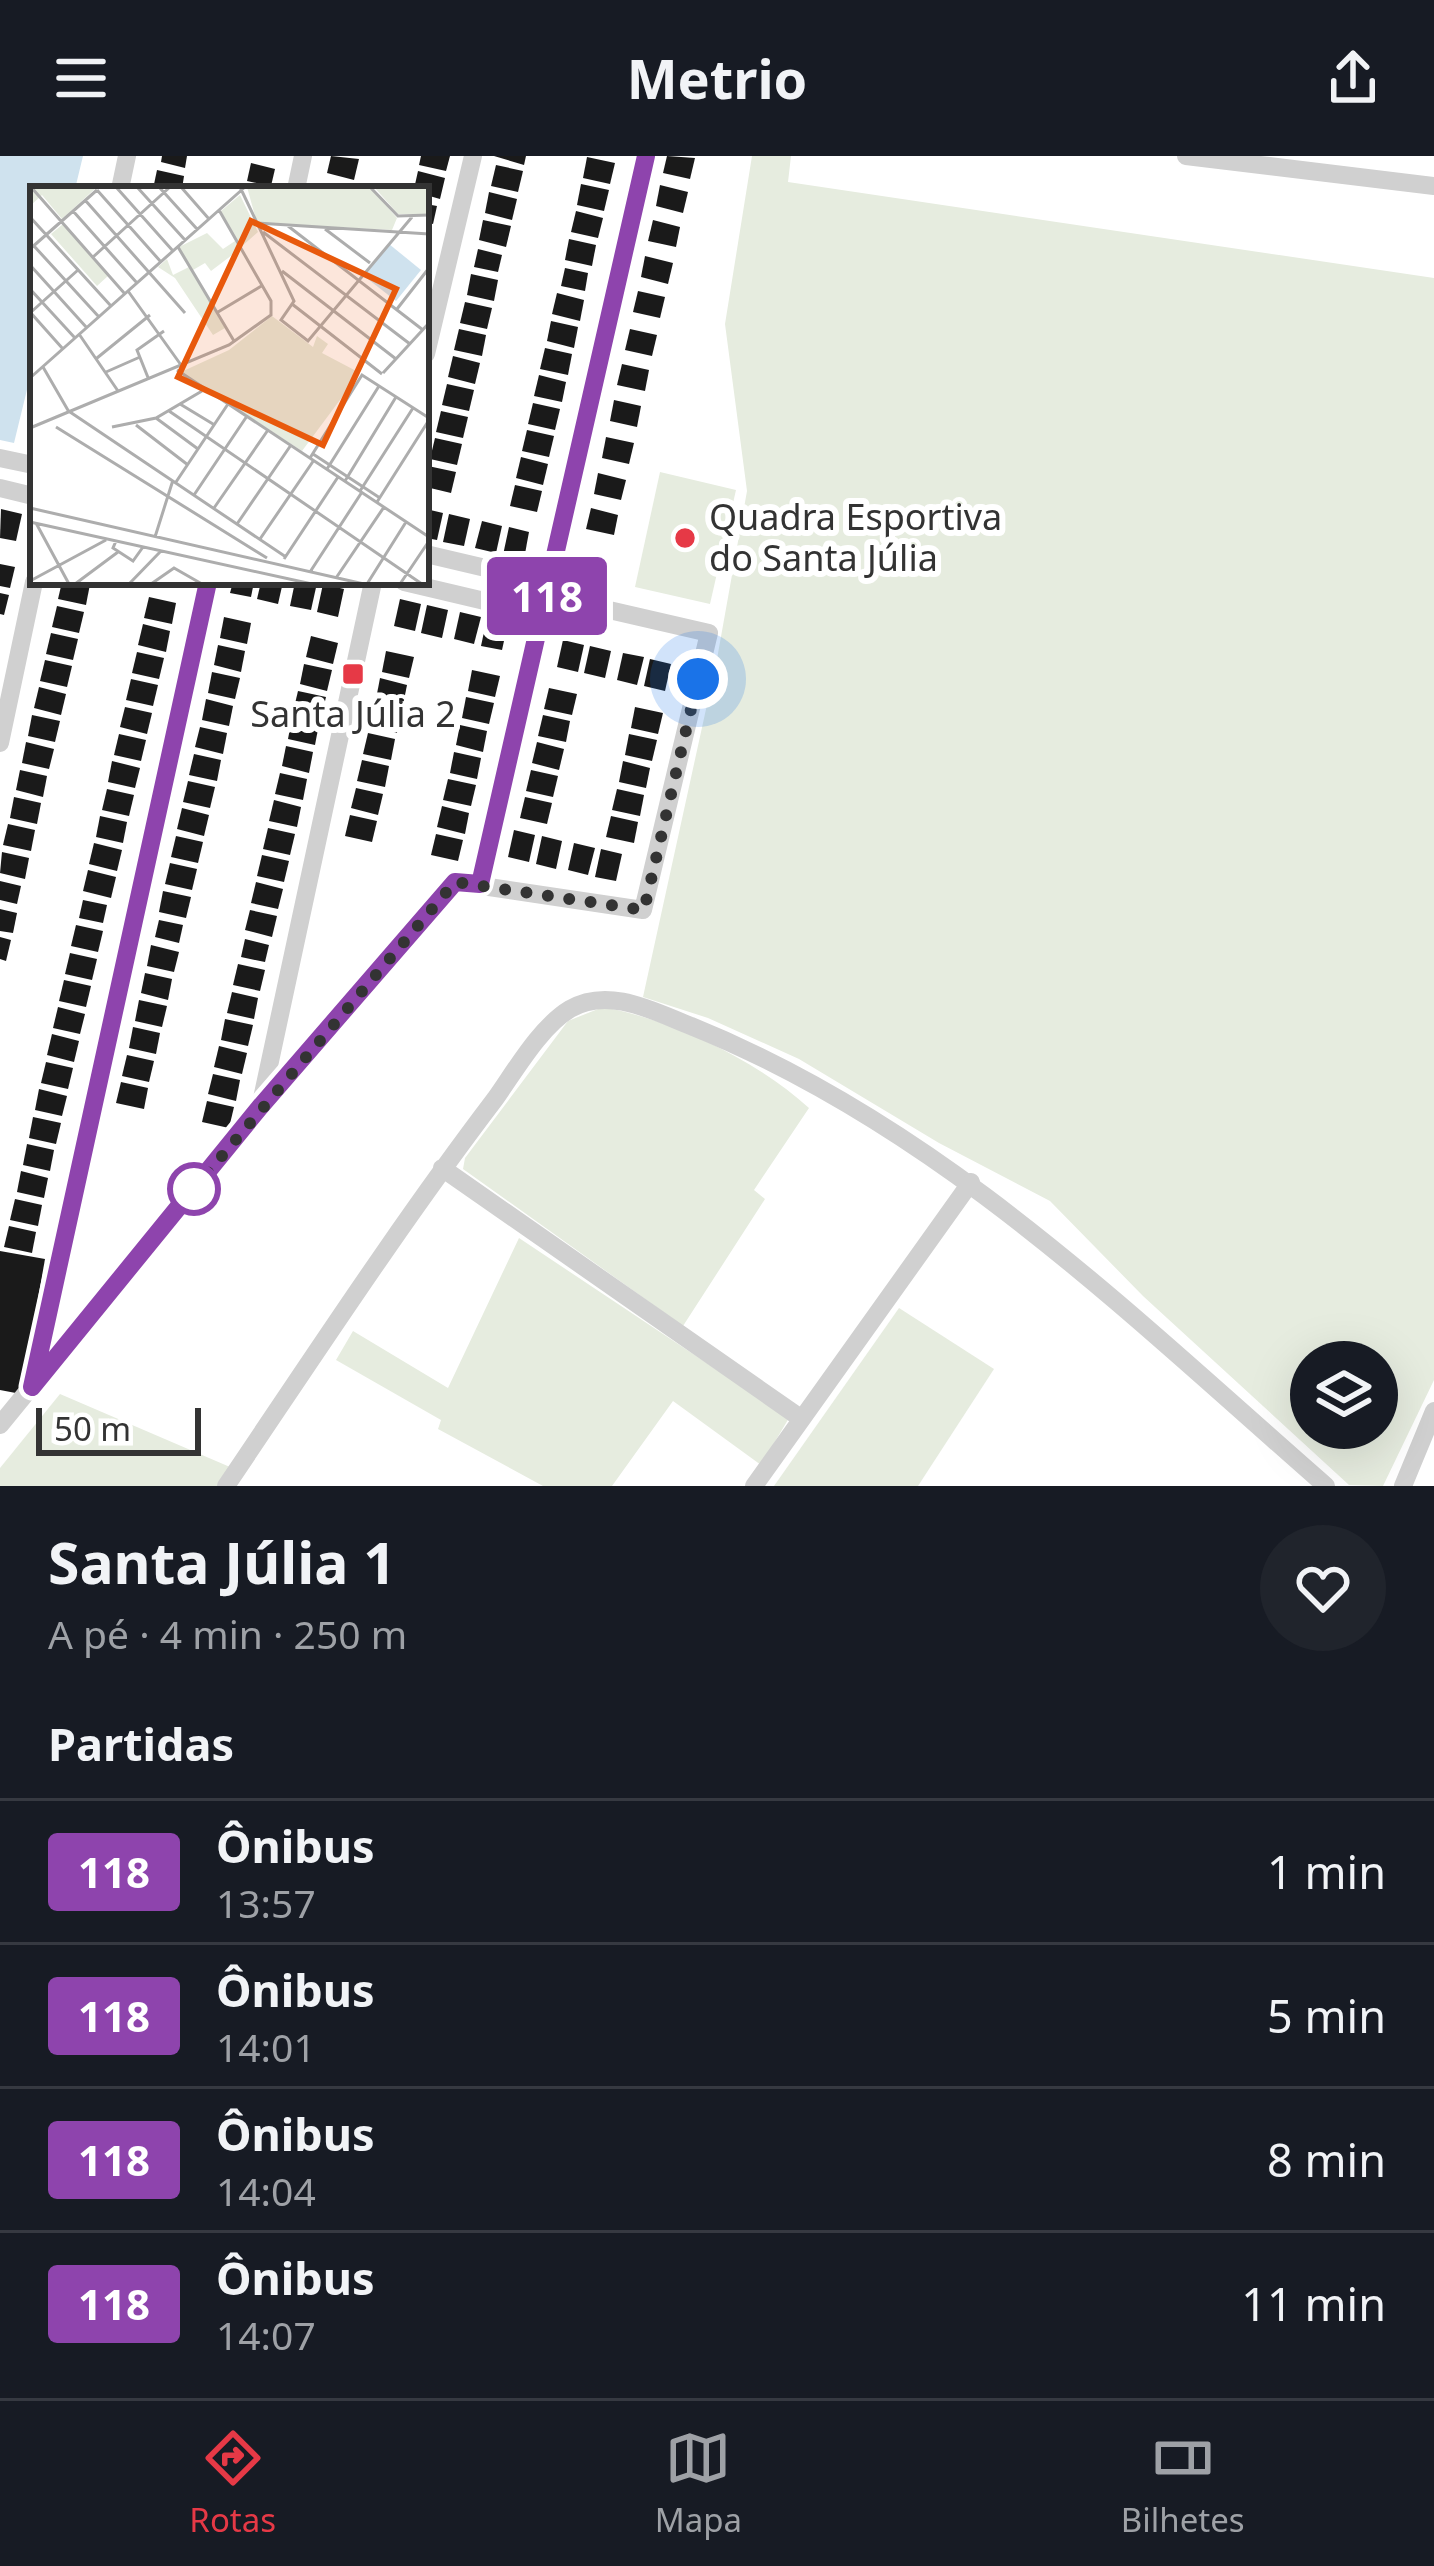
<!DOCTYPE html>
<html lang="pt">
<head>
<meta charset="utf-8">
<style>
  :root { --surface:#171b24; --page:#20242c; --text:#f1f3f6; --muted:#9ea1a6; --line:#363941; --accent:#e63946 }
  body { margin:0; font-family:"Noto Sans",sans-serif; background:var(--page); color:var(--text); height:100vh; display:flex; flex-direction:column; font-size:45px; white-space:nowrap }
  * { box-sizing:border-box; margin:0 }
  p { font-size:39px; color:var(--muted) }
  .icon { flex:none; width:66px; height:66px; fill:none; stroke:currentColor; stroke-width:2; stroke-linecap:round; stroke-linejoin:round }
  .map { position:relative; height:1330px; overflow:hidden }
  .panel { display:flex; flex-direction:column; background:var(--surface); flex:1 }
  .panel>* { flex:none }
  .badge { padding:0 24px; border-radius:9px; font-size:42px; line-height:78px }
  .tools { position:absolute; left:1290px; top:1185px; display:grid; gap:24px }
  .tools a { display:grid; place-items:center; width:108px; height:108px; border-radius:50%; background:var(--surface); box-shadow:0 12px 48px #0002; font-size:60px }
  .scale { position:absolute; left:36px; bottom:30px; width:165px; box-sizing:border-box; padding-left:12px; border:6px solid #333; border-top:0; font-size:33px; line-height:42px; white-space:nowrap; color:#333; -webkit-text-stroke:9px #fff; paint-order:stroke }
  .you { position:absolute; width:60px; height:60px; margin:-30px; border:9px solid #fff; border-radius:50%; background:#1a73e8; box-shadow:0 0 0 18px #1a73e833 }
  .map>.badge { position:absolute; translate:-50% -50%; box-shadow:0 0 0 6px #fff }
  h2 { padding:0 48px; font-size:45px; line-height:108px }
  .round { display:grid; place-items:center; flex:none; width:126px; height:126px; border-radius:63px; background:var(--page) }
  .head { display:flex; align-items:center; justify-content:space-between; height:204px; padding:0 48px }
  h1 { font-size:57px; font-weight:700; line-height:90px }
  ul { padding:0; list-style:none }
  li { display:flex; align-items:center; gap:36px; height:144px; padding:0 48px; border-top:3px solid var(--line) }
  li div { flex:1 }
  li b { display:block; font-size:45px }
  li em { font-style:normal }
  li .badge { min-width:132px; font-weight:700; text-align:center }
  header { display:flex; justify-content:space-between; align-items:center; height:156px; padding:0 48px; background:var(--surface); font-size:54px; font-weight:700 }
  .menu { display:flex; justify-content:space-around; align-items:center; height:168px; border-top:3px solid var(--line); background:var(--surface); font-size:33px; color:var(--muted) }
  .menu a { display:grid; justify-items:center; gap:6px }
  .menu .on { color:var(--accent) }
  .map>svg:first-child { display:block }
</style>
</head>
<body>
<header><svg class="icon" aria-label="menu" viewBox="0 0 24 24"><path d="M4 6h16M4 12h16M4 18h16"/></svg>Metrio<svg class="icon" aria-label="share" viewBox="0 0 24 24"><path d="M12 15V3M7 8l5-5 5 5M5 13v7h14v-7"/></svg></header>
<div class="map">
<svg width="1434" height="1330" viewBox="0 0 1434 1330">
  <rect width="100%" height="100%" fill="#fff"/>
  <g fill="#e6ecdf" fill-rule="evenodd">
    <path d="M752,0h39l-3,26 646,96v1102l-51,106 -34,-1 -206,-189 -93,-95 -111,-58 -140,-84 -91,-41 -65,-21 74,-338 30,-168 -22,-167zM1311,1206h66v66h-66z"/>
    <polygon points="660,316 736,334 710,448 635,431"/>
    <path d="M603,851c70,13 153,53 206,101l-55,82 11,9 -82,127 -220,-157 2,-11 103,-137z"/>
    <polygon points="519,1082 789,1262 761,1309 673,1245 612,1330 543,1330 438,1273 441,1264 336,1204 353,1175 448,1232"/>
    <polygon points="899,1152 994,1213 918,1330 774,1330"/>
    <polygon points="60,1238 230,1311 217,1330 0,1330 0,1312"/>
  </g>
  <polygon fill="#cfe2ee" points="0,0 83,0 75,33 33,33 33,209 14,287 0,284"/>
  <g fill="#1a1a1a">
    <polygon points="162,0 187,0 185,12 161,6"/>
    <polygon points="331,0 359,3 354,24 327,17"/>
    <polygon points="421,0 450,0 446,15 419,9"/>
    <polygon points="494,0 526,0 524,9"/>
    <polygon points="667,0 695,2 690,23 663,17"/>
    <polygon points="587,1 615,7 610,28 583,22"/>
    <polygon points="251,7 275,13 271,30 247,25"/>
    <polygon points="496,9 523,15 518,36 491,30"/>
    <polygon points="157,14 184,20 182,33 153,33"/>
    <polygon points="418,15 445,22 440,43 426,39 426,33 414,33"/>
    <polygon points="581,28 609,34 604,55 577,49"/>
    <polygon points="660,29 688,36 683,57 656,50"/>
    <polygon points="489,36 517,43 512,64 485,57"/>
    <polygon points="426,48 437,50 433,68 426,66"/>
    <polygon points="576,55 603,62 598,82 571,76"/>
    <polygon points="483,64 511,70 506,91 479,84"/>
    <polygon points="653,64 680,71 676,91 648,85"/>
    <polygon points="569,83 596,89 592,110 565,104"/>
    <polygon points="478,93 502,99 498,116 474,111"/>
    <polygon points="645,100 673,107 668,128 641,121"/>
    <polygon points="565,112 588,117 585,135 561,130"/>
    <polygon points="471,118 498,124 494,145 467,139"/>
    <polygon points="638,135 665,141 660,162 633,156"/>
    <polygon points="557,137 584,144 580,165 552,158"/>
    <polygon points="465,146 492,152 487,173 460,167"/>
    <polygon points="551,165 578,171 574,192 547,185"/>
    <polygon points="459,173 486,179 482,200 454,194"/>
    <polygon points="630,173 657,179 652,200 625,194"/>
    <polygon points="545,192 572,198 568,219 540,213"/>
    <polygon points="453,200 480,207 475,228 448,221"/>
    <polygon points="622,208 649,214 645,235 617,229"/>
    <polygon points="539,219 566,226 562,246 534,240"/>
    <polygon points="447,228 474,234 469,255 442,249"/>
    <polygon points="614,244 641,250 637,271 610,265"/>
    <polygon points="533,247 560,253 555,274 528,268"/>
    <polygon points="441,255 468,261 463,282 436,276"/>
    <polygon points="527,274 554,280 549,301 522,295"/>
    <polygon points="606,281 634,287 629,308 602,302"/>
    <polygon points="435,282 462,288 457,309 430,303"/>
    <polygon points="521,301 548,308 543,329 516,322"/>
    <polygon points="428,310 456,316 451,337 426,331"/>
    <polygon points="598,317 626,324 621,344 594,338"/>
    <polygon points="515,329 542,335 537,356 510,350"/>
    <polygon points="591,352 618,359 614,379 586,373"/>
    <polygon points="1,353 22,358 16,385 0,382"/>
    <polygon points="426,353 443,357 437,384 426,382"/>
    <polygon points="449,358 470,363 464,390 443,386"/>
    <polygon points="482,365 502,370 496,397 475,392"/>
    <polygon points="509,371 529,376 524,403 503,399"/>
    <polygon points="581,396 609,402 604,423 577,417"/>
    <polygon points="0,408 15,411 10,432 0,430"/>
    <polygon points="62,426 90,428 86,449 58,443"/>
    <polygon points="233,426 254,426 251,441 230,437"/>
    <polygon points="261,426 283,426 278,448 257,443"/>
    <polygon points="295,426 317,427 311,454 290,450"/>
    <polygon points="323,428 344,433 338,461 317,456"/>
    <polygon points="0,437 9,439 4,459 0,458"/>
    <polygon points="149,441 176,447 172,468 144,462"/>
    <polygon points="400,443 421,448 415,475 394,470"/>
    <polygon points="427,449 448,454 442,482 421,477"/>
    <polygon points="57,450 84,456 79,477 52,471"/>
    <polygon points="460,456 481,461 474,488 454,483"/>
    <polygon points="224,461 251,467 247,488 220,482"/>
    <polygon points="487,462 508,467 502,494 481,490"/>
    <polygon points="143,468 170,475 166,496 138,489"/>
    <polygon points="51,477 78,483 73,504 46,498"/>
    <polygon points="311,480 338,487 333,508 306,501"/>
    <polygon points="563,484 584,489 578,516 557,511"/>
    <polygon points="218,489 245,495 241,516 214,509"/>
    <polygon points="590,490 611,495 605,522 584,517"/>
    <polygon points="386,495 414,501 409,522 382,516"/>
    <polygon points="137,496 164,502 159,523 132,517"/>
    <polygon points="623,497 644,501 637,529 617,524"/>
    <polygon points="650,503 671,508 665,535 644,530"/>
    <polygon points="45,504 72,510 67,531 40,525"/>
    <polygon points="304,508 332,514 327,535 300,528"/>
    <polygon points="472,514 500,520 495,541 468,535"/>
    <polygon points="212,516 240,522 235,543 208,537"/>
    <polygon points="380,522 407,529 403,549 376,543"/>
    <polygon points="131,523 158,529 153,550 126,544"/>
    <polygon points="39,531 66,538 61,559 34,552"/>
    <polygon points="549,532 577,538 572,559 544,553"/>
    <polygon points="298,535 326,541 321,562 293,556"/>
    <polygon points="466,541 494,547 489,568 462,562"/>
    <polygon points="206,543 233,550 229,570 202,564"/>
    <polygon points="374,549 401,556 397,577 370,570"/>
    <polygon points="125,551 152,557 147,578 120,571"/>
    <polygon points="635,551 663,557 658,578 631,572"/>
    <polygon points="32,559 60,565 55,586 28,580"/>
    <polygon points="543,559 570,565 566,586 538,580"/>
    <polygon points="292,562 319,568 315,589 288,583"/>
    <polygon points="460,569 487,575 483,596 456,589"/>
    <polygon points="200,571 227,577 223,598 195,591"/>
    <polygon points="368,577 395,583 391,604 363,598"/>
    <polygon points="119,578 146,584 141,605 114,599"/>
    <polygon points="629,578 657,584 652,605 625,599"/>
    <polygon points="26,586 54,593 49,613 22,607"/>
    <polygon points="537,586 564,593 559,614 532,607"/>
    <polygon points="286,590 313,596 309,617 282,610"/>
    <polygon points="454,596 481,602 477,623 450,617"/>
    <polygon points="194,598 221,604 217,625 189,619"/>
    <polygon points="362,604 389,610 385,631 357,625"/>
    <polygon points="112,605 140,612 135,632 108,626"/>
    <polygon points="623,605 650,612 646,632 619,626"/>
    <polygon points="20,614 47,620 43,641 16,634"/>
    <polygon points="531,614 558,620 553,641 526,635"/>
    <polygon points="280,617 307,623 303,644 275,638"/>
    <polygon points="448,623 476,629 471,650 443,644"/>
    <polygon points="188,625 215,631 210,652 183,646"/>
    <polygon points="356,632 383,638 378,659 351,652"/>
    <polygon points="107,633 134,639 129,660 102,654"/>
    <polygon points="617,633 644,639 640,660 612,654"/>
    <polygon points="14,641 41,647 37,668 10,662"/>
    <polygon points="525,641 552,647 547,668 520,662"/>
    <polygon points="274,644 301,651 297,671 269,665"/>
    <polygon points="442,650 469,657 465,678 437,671"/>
    <polygon points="182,652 209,659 204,680 177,673"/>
    <polygon points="350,659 377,665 372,686 345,680"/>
    <polygon points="100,660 127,666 123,687 96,681"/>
    <polygon points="611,660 638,666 634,687 606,681"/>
    <polygon points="8,668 35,674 31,695 3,689"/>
    <polygon points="268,672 295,678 290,699 263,693"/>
    <polygon points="514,674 535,679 529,706 508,701"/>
    <polygon points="436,678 463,684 458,705 431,699"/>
    <polygon points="176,680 203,686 198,707 171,701"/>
    <polygon points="542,680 562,685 556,713 536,708"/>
    <polygon points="94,687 122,694 117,715 89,708"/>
    <polygon points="574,687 595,692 588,719 568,714"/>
    <polygon points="601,693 622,698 616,725 595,721"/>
    <polygon points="2,696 29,702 25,723 0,717"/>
    <polygon points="262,699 289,705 284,726 257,720"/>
    <polygon points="170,707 197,713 192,734 165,728"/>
    <polygon points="88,714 116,721 111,742 83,735"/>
    <polygon points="0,725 21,730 17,748 0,744"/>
    <polygon points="256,726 283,733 278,753 251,747"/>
    <polygon points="163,735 191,741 186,762 159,756"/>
    <polygon points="83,744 107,749 103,767 79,762"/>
    <polygon points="0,753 17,757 13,777 0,775"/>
    <polygon points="250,754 277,760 272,781 245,774"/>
    <polygon points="159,764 183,769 179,787 155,781"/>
    <polygon points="76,769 103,775 98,796 71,790"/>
    <polygon points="0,781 11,784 6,805 0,803"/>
    <polygon points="245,783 269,789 265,806 241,801"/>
    <polygon points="151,789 179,796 174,816 147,810"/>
    <polygon points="70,797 97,803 92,824 65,818"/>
    <polygon points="238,808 265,814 260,835 233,829"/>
    <polygon points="145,817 172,823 168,844 141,837"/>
    <polygon points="64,824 91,830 86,851 59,845"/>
    <polygon points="232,836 258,842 254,863 227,857"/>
    <polygon points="139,844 167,850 162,871 135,865"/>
    <polygon points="58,851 85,858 80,878 53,872"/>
    <polygon points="225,863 253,869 248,890 221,884"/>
    <polygon points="133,871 160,877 156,898 129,892"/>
    <polygon points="52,878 79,885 74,906 47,899"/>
    <polygon points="219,890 247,897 242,918 214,911"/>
    <polygon points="127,899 154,905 149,926 122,920"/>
    <polygon points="46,906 73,912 68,933 41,927"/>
    <polygon points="213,918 240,924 236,945 208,938"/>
    <polygon points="121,926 148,932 144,953 116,947"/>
    <polygon points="39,933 67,940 62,960 35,954"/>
    <polygon points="207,945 234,951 229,972 202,966"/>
    <polygon points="33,961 61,967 56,988 29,982"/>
    <polygon points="27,988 54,994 50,1015 23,1009"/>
    <polygon points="21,1015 48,1022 44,1042 17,1036"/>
    <polygon points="15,1043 42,1049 38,1070 10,1064"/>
    <polygon points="9,1070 36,1076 32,1097 4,1091"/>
    <polygon points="0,1095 45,1103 21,1238 0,1234"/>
  </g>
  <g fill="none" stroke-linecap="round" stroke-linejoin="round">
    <g stroke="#d0d0d0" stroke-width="18">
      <polyline points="1186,0 1434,30"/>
      <polyline points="120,33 127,0"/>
      <polyline points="296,33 303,0"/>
      <polyline points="426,198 473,0"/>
      <polyline points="0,302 33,309"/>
      <polyline points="0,332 33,340"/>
      <polyline points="404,426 544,459 550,455"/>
      <polyline points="0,587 34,426"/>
      <polyline points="480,728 647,0"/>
      <polyline points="261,947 373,426"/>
      <polyline points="442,1012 799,1261"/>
      <polyline points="33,1226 208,426"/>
      <polyline points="0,1269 260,951 455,726 643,754 709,477 570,445 550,427 426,398"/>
      <path d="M226,1330c88,-130 174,-262 269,-387 20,-28 45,-72 75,-90 39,-23 85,3 121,17 248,100 436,286 635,460"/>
      <polyline points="754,1330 971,1026"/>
      <polyline points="1403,1330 1434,1255"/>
    </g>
  </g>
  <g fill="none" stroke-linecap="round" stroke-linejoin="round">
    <g stroke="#fff" stroke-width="27">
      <polyline id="line" points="208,426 32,1231 260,951 455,726 480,728 646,0"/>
    </g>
    <use href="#line" stroke="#8e44ad" stroke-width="18"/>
    <polyline stroke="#333" stroke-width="12" stroke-dasharray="0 21.6" points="194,1033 455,726 644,754 698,523"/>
  </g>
  <g fill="#e63946" stroke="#fff" stroke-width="4.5">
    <circle cx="685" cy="382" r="12"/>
    <rect x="341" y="506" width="24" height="24" rx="6"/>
  </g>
  <circle fill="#fff" stroke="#8e44ad" stroke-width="6" cx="194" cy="1033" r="24"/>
  <g text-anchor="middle" stroke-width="12" stroke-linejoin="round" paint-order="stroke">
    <g font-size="36" fill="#333" stroke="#fff" text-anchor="start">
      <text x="709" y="374">Quadra Esportiva<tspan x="709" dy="41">do Santa Júlia</tspan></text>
      <text x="353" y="571" text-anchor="middle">Santa Júlia 2</text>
    </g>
  </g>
  <g transform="translate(30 30)">
    <rect width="399" height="399" fill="#fff"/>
    <path d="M0,1h67l-35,32 -20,-24 -12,11zM217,1h123l27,31 -5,12 -135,-7zM344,1h55v27h-31zM210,9l18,37 -17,15 -20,-36zM33,38l46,51 -12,11 -46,-52zM177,47l16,16 12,-8 5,8 -29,22 -6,-8 -12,7 -14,-23zM137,73l6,16 16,-8 36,61 -12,7 -38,-57 -17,-11zM242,130l41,31 4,-11 11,8 -6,9 38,20 -58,78 -121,-79 48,-22z" fill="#e6ecdf"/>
    <path d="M359,58l32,26 -25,31 -32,-25z" fill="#cfe2ee"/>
    <path fill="none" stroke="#adadad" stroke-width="3" d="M1,1l94,107M86,1l57,64M107,1l48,53M129,1l38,42M151,1l28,32M210,1l54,114 -13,19 27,21 104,-124M340,1l28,29 31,-1M67,4l64,72M55,14l100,113M43,25l64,72M0,31l81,89M227,37l172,11M258,40l135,104M295,43l45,34M233,46l147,112M4,60l65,71M148,61l56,94M0,63l67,-59M63,71l77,-70M0,79l57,63M252,85l114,88M0,103l45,49M98,105l53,74M262,118l90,70M367,123l32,-41M0,126l33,37M188,126l45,-27M0,127l48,-43M49,148l39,57M67,172l53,-43M13,181l26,45M147,184l252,167M76,186l34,-15M353,187l46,-50M0,192l215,-191M119,194l-12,-30 27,-19M150,218l33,20M139,225l253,173M40,226l216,145M126,232l42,31M106,239l52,40M26,241l211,131M82,241l44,-9 46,-27M0,242l199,-83 42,-30v-14l-52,-91M283,268l67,44M280,272l52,-83 67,43M297,283l52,-83M315,295l51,-84M146,296l52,-78M330,305l53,-83M164,309l53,-79M347,316l52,-82M0,322l334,76M184,322l54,-78M0,336l282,62M6,337l33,61M207,338l54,-79M125,351l18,-57M230,353l54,-79M86,355l-3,7 20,13 10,-14M254,373l54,-82M280,386l52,-80M306,392l48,-71M0,395l76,-41M45,398l43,-32M99,398l31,-32M121,398l23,-16 28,16M337,398l39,-62M370,398l29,-43"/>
    <path fill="#e8590c" fill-opacity="0.15" stroke="#e8590c" stroke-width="6" d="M221,35l145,68 -73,156 -145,-68z"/>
    <rect width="399" height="399" fill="none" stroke="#333" stroke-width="6"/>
  </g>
</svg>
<div class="tools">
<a><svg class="icon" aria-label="layers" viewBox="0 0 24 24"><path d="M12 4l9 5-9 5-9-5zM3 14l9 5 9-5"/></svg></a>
</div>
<div class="scale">50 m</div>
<div class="you" style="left:698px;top:523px"></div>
<b class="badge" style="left:547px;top:440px;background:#8e44ad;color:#fff">118</b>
</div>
<section class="panel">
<div class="head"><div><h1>Santa Júlia 1</h1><p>A pé · 4 min · 250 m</p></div><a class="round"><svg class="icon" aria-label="heart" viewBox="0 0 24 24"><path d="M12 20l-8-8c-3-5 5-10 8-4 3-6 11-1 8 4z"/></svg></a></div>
<h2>Partidas</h2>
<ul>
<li><span class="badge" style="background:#8e44ad;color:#fff">118</span><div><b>Ônibus</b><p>13:57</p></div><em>1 min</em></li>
<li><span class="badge" style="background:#8e44ad;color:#fff">118</span><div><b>Ônibus</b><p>14:01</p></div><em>5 min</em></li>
<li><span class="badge" style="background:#8e44ad;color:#fff">118</span><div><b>Ônibus</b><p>14:04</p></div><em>8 min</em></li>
<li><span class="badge" style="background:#8e44ad;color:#fff">118</span><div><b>Ônibus</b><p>14:07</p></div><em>11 min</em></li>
</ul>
</section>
<nav class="menu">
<a class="on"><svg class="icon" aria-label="directions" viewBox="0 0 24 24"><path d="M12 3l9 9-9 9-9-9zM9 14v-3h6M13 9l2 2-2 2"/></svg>Rotas</a>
<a><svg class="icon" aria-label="map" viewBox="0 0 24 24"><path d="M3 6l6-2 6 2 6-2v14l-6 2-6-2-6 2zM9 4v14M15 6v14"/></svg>Mapa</a>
<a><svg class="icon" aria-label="tickets" viewBox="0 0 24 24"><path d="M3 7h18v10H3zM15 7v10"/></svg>Bilhetes</a>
</nav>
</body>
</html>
